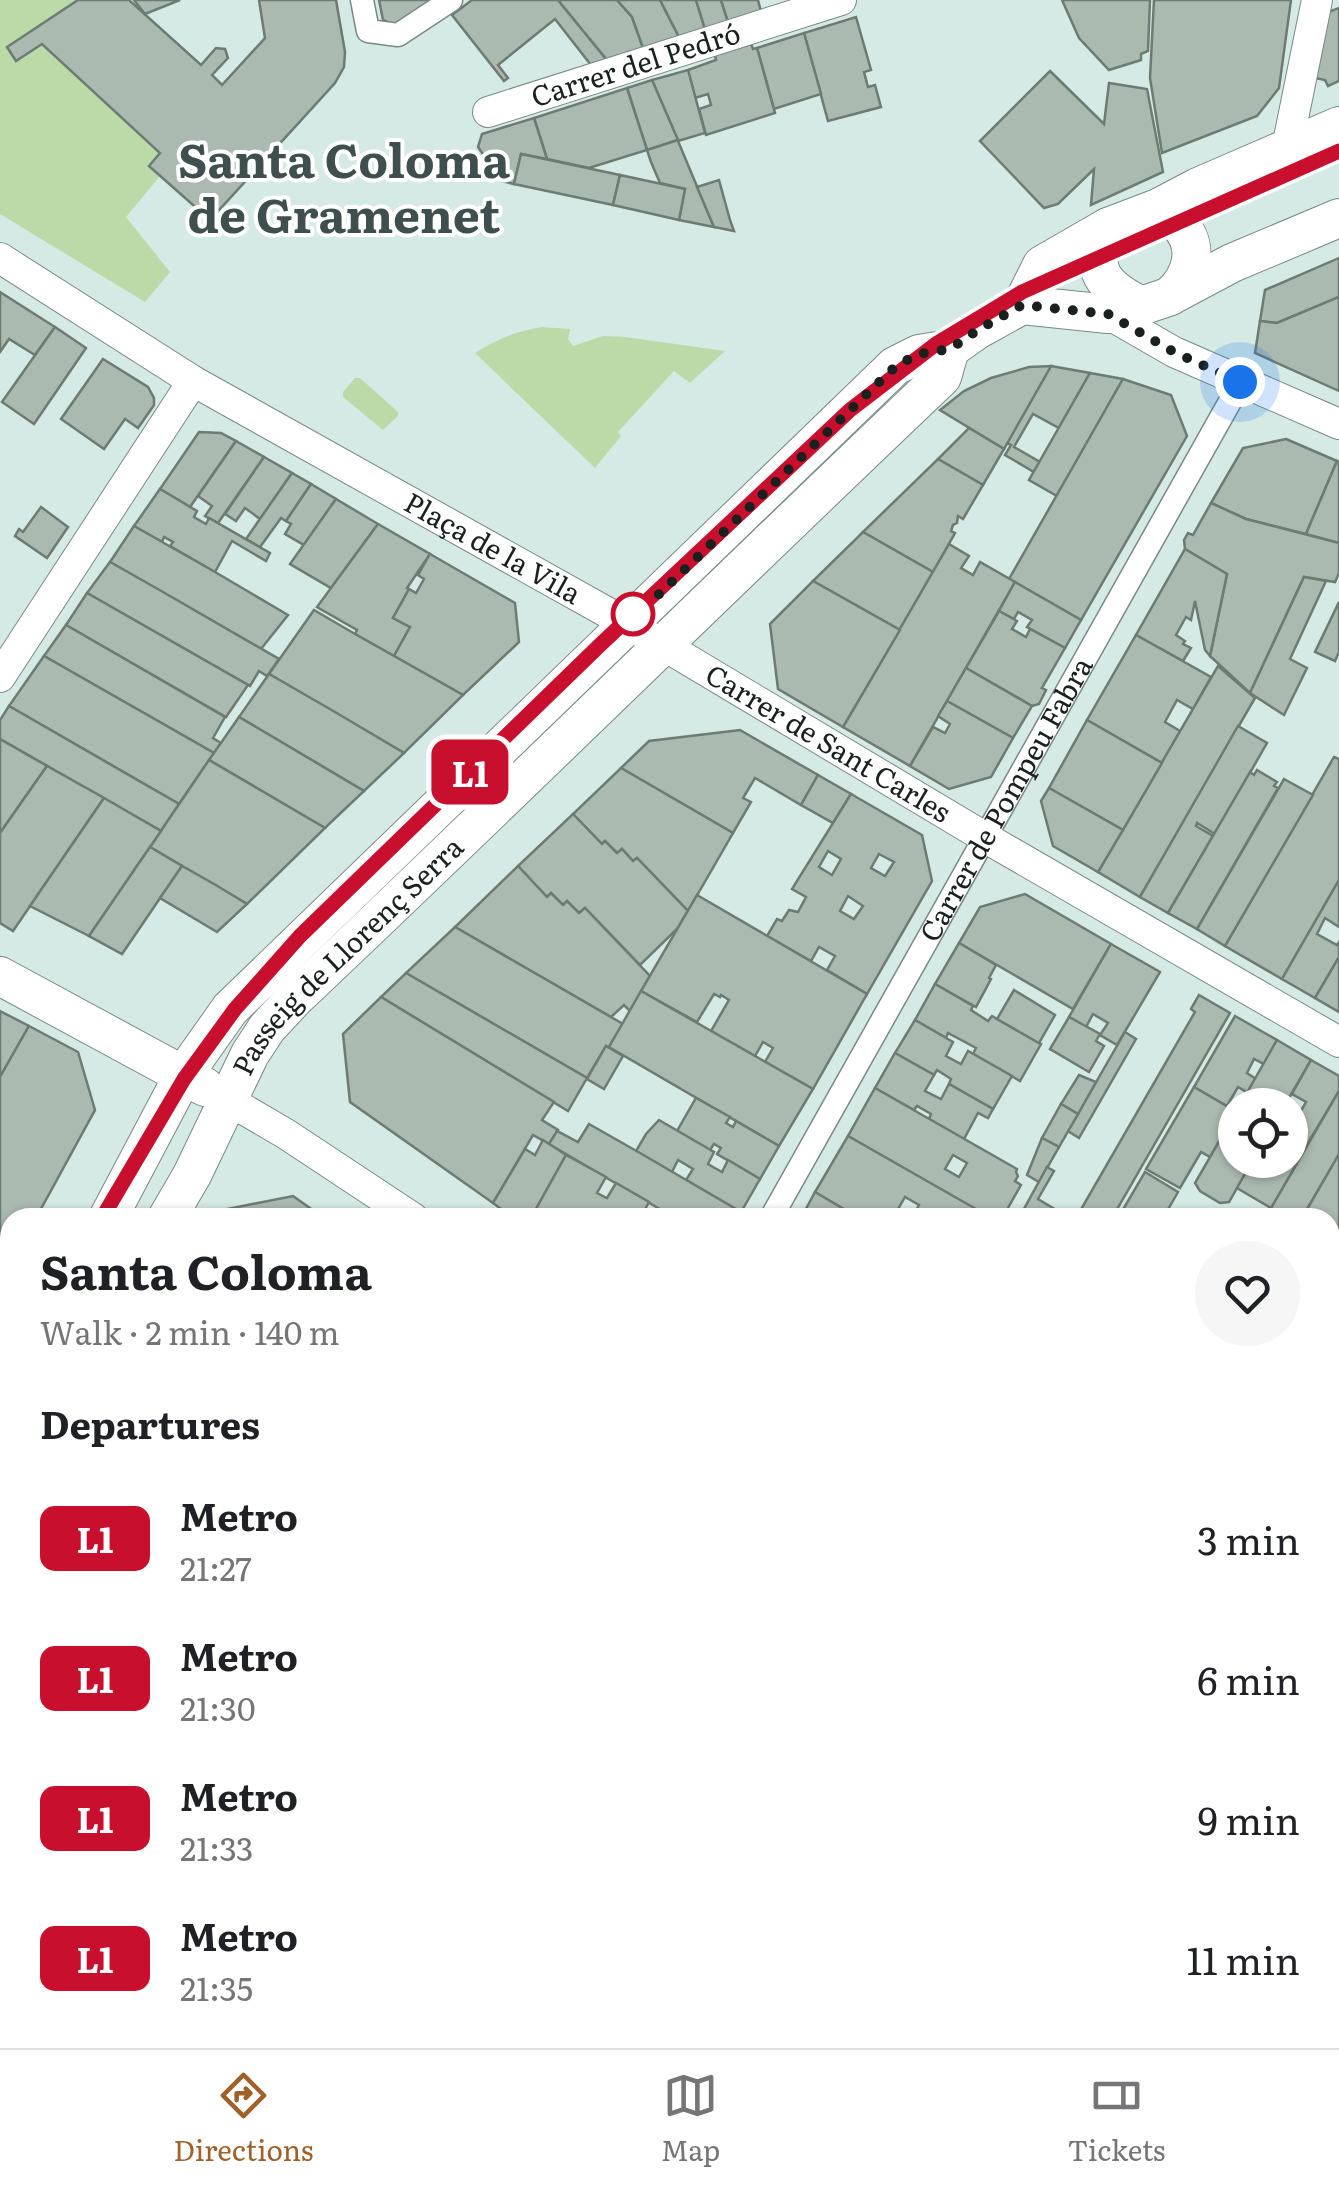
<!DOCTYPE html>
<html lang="en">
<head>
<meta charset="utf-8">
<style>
  :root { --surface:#fff; --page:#f6f6f6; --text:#202124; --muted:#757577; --line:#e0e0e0; --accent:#a06029 }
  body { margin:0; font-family:Literata,serif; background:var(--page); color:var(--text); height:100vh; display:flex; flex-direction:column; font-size:38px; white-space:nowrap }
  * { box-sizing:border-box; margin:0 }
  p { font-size:32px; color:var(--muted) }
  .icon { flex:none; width:55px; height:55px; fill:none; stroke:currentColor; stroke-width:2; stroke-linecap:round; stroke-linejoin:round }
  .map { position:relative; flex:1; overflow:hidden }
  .panel { position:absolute; left:0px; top:1208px; width:1340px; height:842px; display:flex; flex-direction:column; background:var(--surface); border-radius:30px 30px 0 0; box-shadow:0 2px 8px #0004 }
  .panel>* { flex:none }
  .badge { padding:0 20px; border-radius:15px; font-size:35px; line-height:65px }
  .buttons { position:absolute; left:1218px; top:1088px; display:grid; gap:20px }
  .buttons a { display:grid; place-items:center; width:90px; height:90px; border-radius:50%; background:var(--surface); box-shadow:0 2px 8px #0004; font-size:50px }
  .you { position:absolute; width:50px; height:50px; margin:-25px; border:8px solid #fff; border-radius:50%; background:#1a73e8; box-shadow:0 0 0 15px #1a73e833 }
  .map>.badge { position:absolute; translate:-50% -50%; box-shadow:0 0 0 5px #fff }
  h2 { padding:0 40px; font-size:38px; line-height:90px }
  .round { display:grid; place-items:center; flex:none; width:105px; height:105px; border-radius:52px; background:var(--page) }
  .headline { display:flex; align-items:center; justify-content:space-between; height:170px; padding:0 40px }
  h1 { font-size:48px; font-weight:700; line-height:75px }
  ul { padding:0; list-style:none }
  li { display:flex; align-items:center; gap:30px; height:140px; padding:0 40px }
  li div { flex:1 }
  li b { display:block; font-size:38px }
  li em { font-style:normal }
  li .badge { min-width:110px; font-weight:700; text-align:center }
  .tab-bar { display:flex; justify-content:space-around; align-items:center; height:140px; border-top:2px solid var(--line); background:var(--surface); font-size:28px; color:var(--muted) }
  .tab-bar a { display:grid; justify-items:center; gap:5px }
  .tab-bar .current { color:var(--accent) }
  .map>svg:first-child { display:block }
</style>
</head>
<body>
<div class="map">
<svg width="1339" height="2048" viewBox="0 0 1339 2048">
  <rect width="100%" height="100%" fill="#d5e9e5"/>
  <g fill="#bcdaa8">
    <polygon points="0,0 77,0 7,48 16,61 42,44 160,153 149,165 160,176 126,217 170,272 145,302 0,214"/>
    <path d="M542,327l28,2 -2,10 5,7 30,-10 22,1 100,14 -35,32 -16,-12 -56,61 3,4 -26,32 -120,-115c21,-14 42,-22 67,-26z"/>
    <polygon points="355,378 360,378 398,412 398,416 383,430 343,397 343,392"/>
  </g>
  <g fill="#abbab1" stroke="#6d7b73" stroke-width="2.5" fill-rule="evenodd">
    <polygon points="78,0 129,0 201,65 216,48 225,49 228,58 212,75 222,85 265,38 259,0 336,0 345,52 344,67 335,83 210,220 149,166 160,153 42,44 16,61 7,47"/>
    <polygon points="134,0 180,0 145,14"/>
    <polygon points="379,0 440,0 399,27 383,20"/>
    <polygon points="472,0 558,0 607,60 591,65 555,19 498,65 508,78 504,81 452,15"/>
    <polygon points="558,0 617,0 632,17 643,48 607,60"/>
    <polygon points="617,0 660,0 679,37 643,48 632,17"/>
    <polygon points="660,0 696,0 705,29 679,37"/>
    <polygon points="696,0 721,0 728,22 705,29"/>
    <polygon points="721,0 758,0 761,12 728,22"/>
    <polygon points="1062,0 1150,0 1148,51 1141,54 1141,60 1109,70 1079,38"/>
    <polygon points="1154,0 1291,0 1279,88 1257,116 1162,153 1150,78"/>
    <polygon points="1339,8 1339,81 1328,86 1325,80 1311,77 1323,14"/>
    <polygon points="856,17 871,70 864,72 868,87 875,85 881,107 828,121 804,33"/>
    <polygon points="804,33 821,94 774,109 757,48"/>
    <polygon points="751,44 753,49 757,48 775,113 706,135 699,109 711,105 708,94 695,98 688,70 716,60 715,55"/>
    <polygon points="688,70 705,133 678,141 652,80"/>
    <polygon points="1050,71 1104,124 1109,83 1147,89 1163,172 1091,205 1094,169 1058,204 1044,208 980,141"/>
    <polygon points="652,80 678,140 647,150 627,88"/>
    <polygon points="627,88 647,150 589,168 547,159 534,118"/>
    <polygon points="534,118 547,159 521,154 514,184 501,181 478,147 482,134"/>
    <polygon points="678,140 678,141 714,227 679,220 685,189 660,183 651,162 647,150"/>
    <polygon points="521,154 620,175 613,205 514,184"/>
    <polygon points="620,175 685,189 679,220 613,205"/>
    <polygon points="719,180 730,220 734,231 714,227 697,187"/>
    <polygon points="1339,258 1339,297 1277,323 1260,321 1265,290"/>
    <polygon points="0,292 55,327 35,355 9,339 0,352"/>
    <polygon points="1339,297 1339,391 1255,353 1260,321 1277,323"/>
    <polygon points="55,327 86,348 34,424 2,402"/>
    <polygon points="103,359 148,387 154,398 154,405 138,428 125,419 104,449 61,419"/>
    <polygon points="1051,366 1090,373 1059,428 1033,414 1014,447 1040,462 1034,472 1005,455 1011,445 1007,443"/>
    <polygon points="1051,366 1004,449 940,410 964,391 991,378 1029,367"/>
    <polygon points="1090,373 1123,379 1057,496 1029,480"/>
    <polygon points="1123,379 1171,395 1187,436 1081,620 1009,579"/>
    <polygon points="969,428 1004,449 983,485 938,459"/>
    <polygon points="199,432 221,433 236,441 190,507 160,489"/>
    <polygon points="1286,439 1337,461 1306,534 1246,519 1211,503 1243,448"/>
    <polygon points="236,441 264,457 218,523 205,516 212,506 198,496"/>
    <polygon points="264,457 292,473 260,519 245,508 236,521 225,514"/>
    <polygon points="938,459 983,485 963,519 958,516 957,523 953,525 951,531 955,533 933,572 863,532"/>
    <polygon points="1337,461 1339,462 1339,543 1306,534"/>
    <polygon points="292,473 311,484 286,521 281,518 260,547 246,539"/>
    <polygon points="311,484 336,499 304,545 285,534 291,524 286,521"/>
    <polygon points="160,489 197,511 194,517 206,524 209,518 270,553 266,561 232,541 215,572 170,546 173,542 164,537 162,542 134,526"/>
    <polygon points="336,499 378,524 331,588 290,564"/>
    <polygon points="1211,503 1246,519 1339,543 1339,573 1335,582 1304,577 1250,693 1210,656 1227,574 1185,549 1184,540 1188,533 1193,535"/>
    <polygon points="41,507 68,527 47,558 15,536 19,529 23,532"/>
    <polygon points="378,524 430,554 407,588 409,589 393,618 410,627 394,656 355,634 357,630 317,607"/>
    <polygon points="134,526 215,572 288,615 261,649 110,562"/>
    <polygon points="863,532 933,572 900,630 813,581"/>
    <polygon points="949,544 969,556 961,568 973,575 980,562 1015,582 910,766 843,727"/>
    <polygon points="1185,549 1227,574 1210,656 1205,650 1195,601 1191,620 1186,617 1176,635 1185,641 1183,644 1191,648 1183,661 1136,635"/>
    <polygon points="430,554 515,603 519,642 463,695 394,656 410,627 393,618 409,589 416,593 424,579 418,575"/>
    <polygon points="110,562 163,592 279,659 267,676 259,671 250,686 87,593"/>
    <polygon points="1304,577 1326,581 1290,659 1307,668 1284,715 1250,693"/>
    <polygon points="813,581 900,630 843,727 778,689 770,624"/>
    <polygon points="1015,582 1081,620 1065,648 1027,627 1032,620 1018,612 1014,619 999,611"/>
    <polygon points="87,593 248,685 226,717 66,625"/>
    <polygon points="1339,602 1339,652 1335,661 1315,652"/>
    <polygon points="314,610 355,634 463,695 404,753 269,674"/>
    <polygon points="999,611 1017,621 1012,629 1026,637 1030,629 1065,648 1042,688 1046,690 1039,704 1032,706 966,668"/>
    <polygon points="66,625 225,717 213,738 221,743 214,753 44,656"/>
    <polygon points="1136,635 1211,677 1193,709 1177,700 1165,722 1180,731 1162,763 1087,720"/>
    <polygon points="44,656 214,753 179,804 9,706"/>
    <polygon points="1218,666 1255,698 1140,897 1098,872"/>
    <polygon points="966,668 1032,706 1013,738 947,701"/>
    <polygon points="269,674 335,712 404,753 364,791 239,717"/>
    <polygon points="947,701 1013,738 991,777 949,789 910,766 933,727 945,733 950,724 938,716"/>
    <polygon points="9,706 179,804 161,831 0,739 0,720"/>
    <polygon points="239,717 283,743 364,791 325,828 209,760"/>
    <polygon points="1087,720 1162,763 1123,830 1049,788"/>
    <polygon points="1238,726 1267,743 1215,834 1197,823 1196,826 1213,836 1168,913 1140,897"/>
    <polygon points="740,730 818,775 801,805 755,778 743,798 751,802 733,833 621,768 649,741"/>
    <polygon points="0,739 47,766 0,833"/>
    <polygon points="1334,757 1339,759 1339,880 1282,979 1225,946"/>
    <polygon points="209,760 325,828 247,904 150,847"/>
    <polygon points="47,766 104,798 13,931 0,923 0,833"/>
    <polygon points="621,768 733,833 688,911 637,858 633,861 622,849 617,853 605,841 602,844 573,814"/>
    <polygon points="1257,770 1277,782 1274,786 1278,788 1197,929 1168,913 1250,772 1254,775"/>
    <polygon points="818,775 851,794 833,823 801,805"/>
    <polygon points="1284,779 1313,795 1225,946 1197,929"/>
    <polygon points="1049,788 1123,830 1098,872 1053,846 1041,801"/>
    <path d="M851,794l71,41 10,46 -65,113 -40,-24 8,-14 -16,-9 -8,14 -44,-25 10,-17 5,2 7,-11 9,2 8,-15 -14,-8zM828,851l13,8 -9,16 -13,-8zM879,854l15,8 -9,14 -14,-8zM848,896l15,10 -9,13 -14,-8z"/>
    <polygon points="104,798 161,831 89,936 30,906"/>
    <polygon points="573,814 602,844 605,841 617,853 622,849 633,861 637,858 688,911 678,928 640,965 585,908 579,913 567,901 563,905 551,893 547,897 518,866"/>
    <polygon points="150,847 182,866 122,954 89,936"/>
    <polygon points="182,866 214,884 247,904 217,932 160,898"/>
    <polygon points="518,866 547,897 551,893 563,905 567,901 579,913 585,908 650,976 630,1011 624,1005 611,1017 455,927"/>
    <polygon points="1339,880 1339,927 1325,918 1317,934 1337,945 1339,942 1339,957 1315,998 1282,979"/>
    <polygon points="1025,894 1111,944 1073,1009 959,943 980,907"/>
    <polygon points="697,895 867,994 813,1089 765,1062 773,1048 763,1042 755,1056 711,1031 729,1000 721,995 720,997 714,994 697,1022 641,991"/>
    <polygon points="455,927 623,1024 609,1047 606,1046 587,1078 406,973"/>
    <polygon points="959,943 996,965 989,978 991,979 976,1007 935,984"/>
    <polygon points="1111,944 1160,972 1117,1045 1100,1035 1108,1023 1093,1014 1086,1027 1069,1017"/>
    <polygon points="1339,957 1339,1012 1315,998"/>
    <polygon points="406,973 587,1078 568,1111 381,997"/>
    <polygon points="935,984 973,1006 971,1010 988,1021 992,1016 1041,1044 1020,1081 973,1054 976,1048 948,1033 946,1038 915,1020"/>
    <polygon points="1014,990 1055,1015 1039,1043 997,1019"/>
    <polygon points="641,991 813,1089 779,1146 609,1047"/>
    <polygon points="1199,995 1230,1013 1112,1218 1076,1218 1195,1012 1191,1009"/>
    <polygon points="381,997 554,1102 542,1120 558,1130 549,1144 533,1135 493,1203 350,1102 343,1034"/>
    <polygon points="0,1011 29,1026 0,1077"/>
    <polygon points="1235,1016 1277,1040 1264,1064 1254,1059 1247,1073 1256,1079 1248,1093 1238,1087 1227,1106 1194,1087"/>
    <polygon points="1069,1017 1100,1034 1096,1041 1104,1046 1089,1072 1050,1049"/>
    <polygon points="915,1020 953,1042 946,1056 961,1064 968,1051 1012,1076 993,1109 949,1084 951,1079 937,1070 934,1075 895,1053"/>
    <polygon points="29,1026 78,1052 95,1110 36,1218 10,1218 10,1256 0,1250 0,1077"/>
    <polygon points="1125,1032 1136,1039 1079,1138 1068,1131"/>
    <polygon points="1277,1040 1311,1060 1285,1105 1240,1105"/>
    <polygon points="606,1046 623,1056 604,1089 587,1079"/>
    <polygon points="895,1053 934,1075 925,1091 941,1099 949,1084 993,1109 988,1118 978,1113 964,1139 929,1119 931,1114 917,1106 914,1110 875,1088"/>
    <polygon points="1311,1060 1339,1076 1339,1091 1298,1160 1290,1156 1290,1112 1298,1116 1306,1102 1292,1094"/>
    <polygon points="1079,1075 1096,1082 1078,1114 1061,1104"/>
    <polygon points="1194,1087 1235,1111 1235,1114 1210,1157 1201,1152 1180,1188 1146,1169"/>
    <path d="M875,1088l142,81 -1,3 2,4 -3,5 6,4 -16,28 -6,-3 -3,5 -7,2 -141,-81zM953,1155l14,8 -8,14 -14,-8z"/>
    <polygon points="1339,1091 1339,1154 1333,1165 1302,1218 1265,1218"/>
    <polygon points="696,1098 730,1117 726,1123 733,1127 736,1121 779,1146 760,1179 717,1154 721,1148 714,1144 710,1150 677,1131"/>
    <polygon points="1061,1104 1078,1114 1059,1147 1042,1138"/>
    <polygon points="1235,1114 1235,1160 1253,1160 1229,1202 1220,1203 1200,1191 1195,1183"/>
    <polygon points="659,1120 714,1152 708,1164 713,1167 722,1172 728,1160 760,1179 741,1212 686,1180 693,1169 678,1160 672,1172 636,1151 646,1134"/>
    <polygon points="589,1124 640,1153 741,1212 738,1218 675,1218 549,1144 557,1131 578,1142"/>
    <polygon points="848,1136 976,1209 973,1218 912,1218 919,1205 905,1197 897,1211 907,1218 859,1218 815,1192"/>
    <polygon points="1042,1138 1059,1147 1039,1182 1027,1175"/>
    <polygon points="543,1140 566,1155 531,1218 513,1218 493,1203 525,1149 535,1155"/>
    <polygon points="1339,1154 1339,1249 1335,1247 1331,1254 1330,1218 1302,1218"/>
    <polygon points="566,1155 606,1177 597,1193 607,1198 616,1183 649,1202 642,1215 646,1218 531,1218"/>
    <polygon points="1253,1160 1265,1160 1271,1163 1272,1160 1287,1160 1296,1165 1271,1208 1237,1188"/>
    <polygon points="1047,1167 1054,1171 1038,1199 1063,1214 1061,1218 1019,1218"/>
    <polygon points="1145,1172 1178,1192 1163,1218 1118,1218"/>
    <polygon points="815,1192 830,1201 859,1218 801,1218"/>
    <polygon points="293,1196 324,1218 222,1218 227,1209"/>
    <polygon points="1339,1252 1339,1340 1335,1347 1330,1344 1330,1268"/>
    <polygon points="1330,1429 1339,1434 1339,1484 1330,1499"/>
    <polygon points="1330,1566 1339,1572 1339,1677 1330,1692"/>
    <polygon points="10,1600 10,1670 0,1664 0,1618"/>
    <polygon points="0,1664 10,1670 10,1746 0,1740"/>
    <polygon points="1332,1689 1339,1693 1339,1796 1330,1790 1330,1692"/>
    <polygon points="7,1744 10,1746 10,1806 0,1823 0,1756"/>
    <polygon points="10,1806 10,1874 0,1891 0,1823"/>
    <polygon points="10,1874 10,1911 0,1905 0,1891"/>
    <polygon points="0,1967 10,1973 10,2018 0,2012"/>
    <polygon points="1339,1985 1339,2048 1323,2048 1309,2040 1330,2040 1330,2000"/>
    <polygon points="10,2019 10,2040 37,2040 32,2048 0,2048 0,2036"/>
    <polygon points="37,2040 81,2040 77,2048 32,2048"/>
    <polygon points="81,2040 125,2040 139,2048 77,2048"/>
    <polygon points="324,2040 401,2040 397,2048 319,2048"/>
    <polygon points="401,2040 434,2040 438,2042 435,2048 397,2048"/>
    <polygon points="434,2040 488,2040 483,2048 448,2048"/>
    <polygon points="591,2040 628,2040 624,2048 586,2048"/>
    <polygon points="628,2040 692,2040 688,2048 624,2048"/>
    <polygon points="1029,2040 1156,2040 1170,2048 1040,2048"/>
    <polygon points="1156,2040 1222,2040 1235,2048 1170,2048"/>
  </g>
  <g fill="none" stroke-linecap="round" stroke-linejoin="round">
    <g stroke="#788a87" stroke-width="25">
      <g id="pedestrian">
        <polyline points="362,0 368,31 398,35 451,0"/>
        <path id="s1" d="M771,1218l470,-836"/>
      </g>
    </g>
    <g stroke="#788a87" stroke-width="32">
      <g id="minor">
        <path id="s2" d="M488,112l353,-112"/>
        <polyline points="1287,148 1317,0"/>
        <path id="s3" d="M0,258l193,123 435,243 358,214 353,204"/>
        <polyline points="1108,314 1174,352 1339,424"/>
        <polyline points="0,677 193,381"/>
        <polyline points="209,1089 286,1134 413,1218"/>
        <polyline points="1330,1855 1339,1861"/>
        <polyline points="0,1935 10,1941"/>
        <polyline points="1330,1941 1339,1927"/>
        <polyline points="181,2040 195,2048"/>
        <polyline points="289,2048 293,2040"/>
        <polyline points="1268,2048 1273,2040"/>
      </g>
    </g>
    <g stroke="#788a87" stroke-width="40">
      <g id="tertiary">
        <path d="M1158,208c6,5 14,9 20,15 23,23 14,54 -8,73"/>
        <path d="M1108,227c-22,43 -4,60 33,79"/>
        <polyline points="1022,305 1108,314 1141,306 1168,297 1232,263 1339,218"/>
        <polyline points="0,976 205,1087"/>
        <polyline points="108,1218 184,1074 230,1009 895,366 919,354 950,349 977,330 1022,305 1042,265 1108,227 1158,208 1198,187 1339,126"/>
        <path id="s4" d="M167,1218l25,-43 58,-121 17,-26 27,-29c218,-206 431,-416 648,-622l8,-28"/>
        <polyline points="0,1415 10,1396"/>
        <polyline points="0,1508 10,1490"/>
      </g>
    </g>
    <use href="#pedestrian" stroke="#fff" stroke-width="22"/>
    <use href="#minor" stroke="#fff" stroke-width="30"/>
    <use href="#tertiary" stroke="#fff" stroke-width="38"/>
  </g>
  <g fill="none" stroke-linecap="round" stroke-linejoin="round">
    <g stroke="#fff" stroke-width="22">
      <polyline id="line" points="102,1218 184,1079 235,1009 300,936 601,644 850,410 936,344 1022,292 1339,151"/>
    </g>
    <use href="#line" stroke="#c8102e" stroke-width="15"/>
    <polyline stroke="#19201e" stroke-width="10" stroke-dasharray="0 18" points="633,614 628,624 896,366 919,354 950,349 978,330 1022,305 1108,314 1174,352 1240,382"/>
  </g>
  <circle fill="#fff" stroke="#c8102e" stroke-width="5" cx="633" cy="614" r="20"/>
  <g text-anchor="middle" stroke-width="8" stroke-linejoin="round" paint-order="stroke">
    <g font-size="28" fill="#19201e" stroke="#fff">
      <text dy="10" stroke="none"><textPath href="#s2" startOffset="155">Carrer del Pedró</textPath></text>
      <text dy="10" stroke="none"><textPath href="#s3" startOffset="572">Plaça de la Vila</textPath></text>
      <text dy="10" stroke="none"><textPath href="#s3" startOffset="960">Carrer de Sant Carles</textPath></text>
      <text dy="10" stroke="none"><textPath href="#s1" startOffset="480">Carrer de Pompeu Fabra</textPath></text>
      <text dy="10" stroke="none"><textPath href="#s4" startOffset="322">Passeig de Llorenç Serra</textPath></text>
    </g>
    <g font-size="48" font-weight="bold" fill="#3f4f4d" stroke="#fff">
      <text x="344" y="178">Santa Coloma<tspan x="344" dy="55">de Gramenet</tspan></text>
    </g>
  </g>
</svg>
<div class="buttons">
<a><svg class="icon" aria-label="locate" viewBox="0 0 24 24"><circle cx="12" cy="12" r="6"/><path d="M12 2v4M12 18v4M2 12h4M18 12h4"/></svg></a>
</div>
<div class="you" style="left:1240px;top:382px"></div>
<b class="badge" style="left:470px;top:772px;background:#c8102e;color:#fff">L1</b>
<section class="panel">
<div class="headline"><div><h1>Santa Coloma</h1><p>Walk · 2 min · 140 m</p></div><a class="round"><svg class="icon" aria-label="heart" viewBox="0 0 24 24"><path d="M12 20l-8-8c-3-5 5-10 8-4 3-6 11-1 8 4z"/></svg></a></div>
<h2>Departures</h2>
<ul>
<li><span class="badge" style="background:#c8102e;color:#fff">L1</span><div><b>Metro</b><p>21:27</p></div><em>3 min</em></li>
<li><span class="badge" style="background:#c8102e;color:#fff">L1</span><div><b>Metro</b><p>21:30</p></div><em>6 min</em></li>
<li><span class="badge" style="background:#c8102e;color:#fff">L1</span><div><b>Metro</b><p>21:33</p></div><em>9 min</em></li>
<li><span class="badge" style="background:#c8102e;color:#fff">L1</span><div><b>Metro</b><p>21:35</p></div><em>11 min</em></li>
</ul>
</section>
</div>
<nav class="tab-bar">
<a class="current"><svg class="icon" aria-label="directions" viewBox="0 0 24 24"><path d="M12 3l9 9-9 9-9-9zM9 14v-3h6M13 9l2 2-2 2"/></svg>Directions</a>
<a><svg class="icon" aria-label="map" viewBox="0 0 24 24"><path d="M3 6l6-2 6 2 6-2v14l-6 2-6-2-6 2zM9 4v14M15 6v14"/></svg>Map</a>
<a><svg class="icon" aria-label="tickets" viewBox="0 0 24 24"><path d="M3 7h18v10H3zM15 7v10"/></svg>Tickets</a>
</nav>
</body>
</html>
